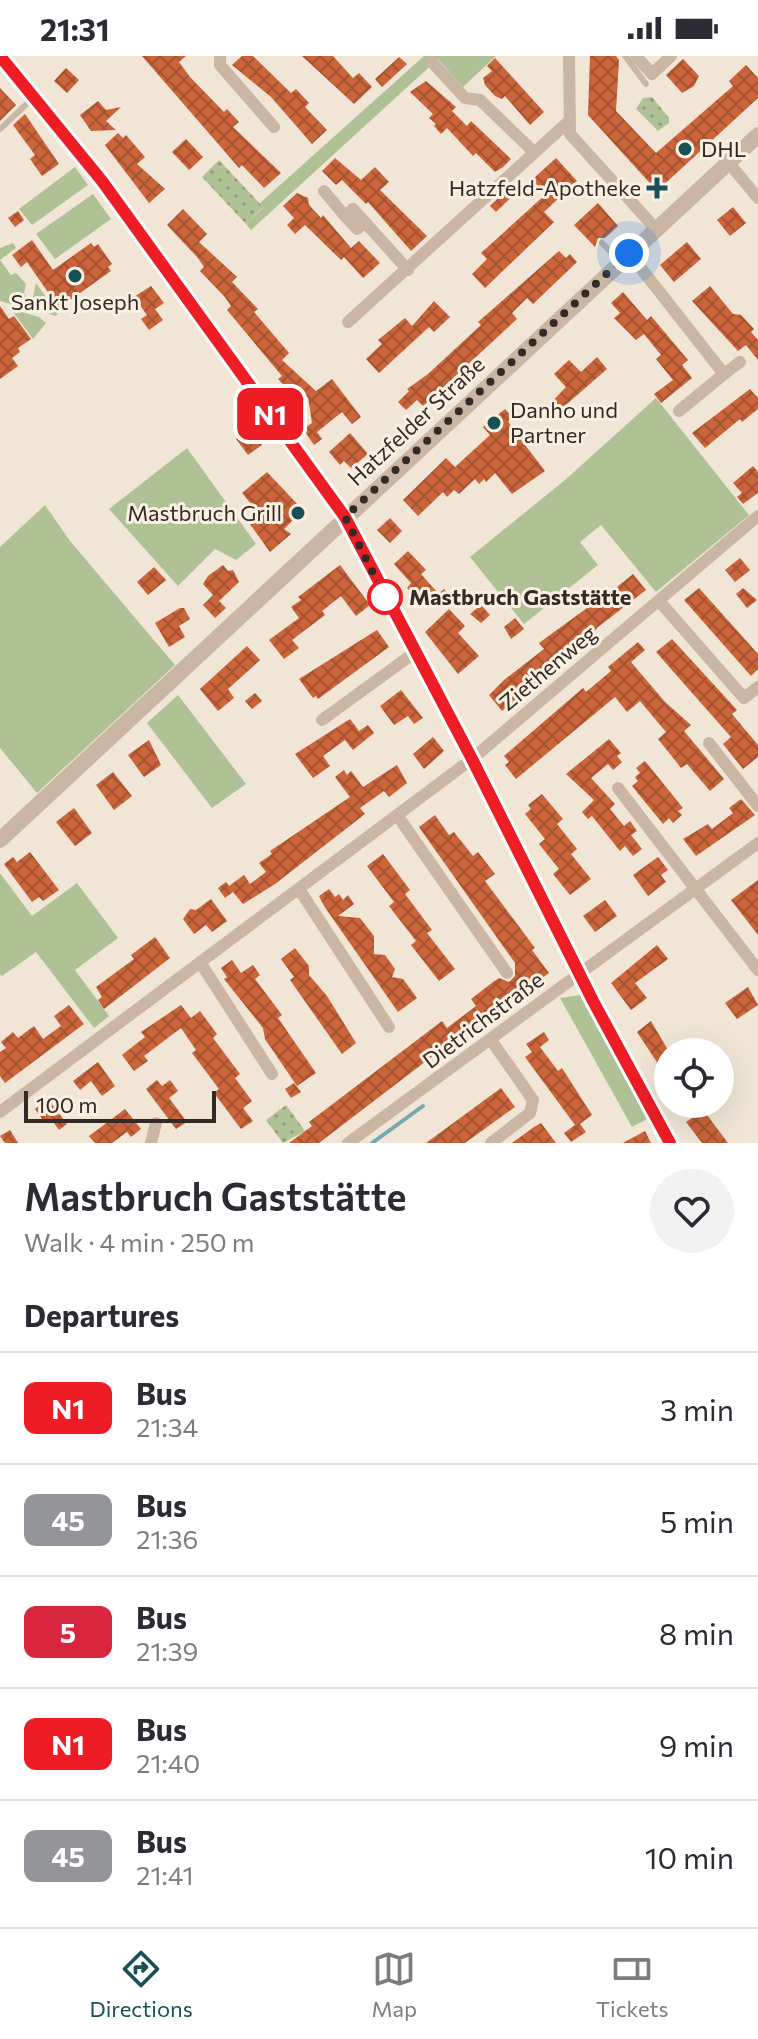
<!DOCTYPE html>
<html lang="en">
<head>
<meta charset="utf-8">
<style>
  :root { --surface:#fff; --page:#f2f2f3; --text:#2b2b33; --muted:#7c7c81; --line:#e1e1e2; --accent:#195056 }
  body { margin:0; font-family:Commissioner,sans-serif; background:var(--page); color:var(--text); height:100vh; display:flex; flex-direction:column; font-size:30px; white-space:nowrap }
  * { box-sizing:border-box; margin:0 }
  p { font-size:26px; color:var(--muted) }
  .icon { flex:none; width:44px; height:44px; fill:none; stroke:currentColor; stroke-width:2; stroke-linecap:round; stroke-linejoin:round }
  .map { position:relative; height:1087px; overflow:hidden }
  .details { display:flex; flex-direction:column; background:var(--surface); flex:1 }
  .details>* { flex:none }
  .badge { padding:0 16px; border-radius:12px; font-size:28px; line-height:52px }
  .buttons { position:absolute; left:654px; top:982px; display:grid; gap:16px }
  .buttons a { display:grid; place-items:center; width:80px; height:80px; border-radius:50%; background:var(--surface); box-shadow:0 8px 32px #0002; font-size:40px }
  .scale { position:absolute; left:24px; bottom:20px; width:192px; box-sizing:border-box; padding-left:8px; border:4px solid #342a25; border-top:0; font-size:22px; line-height:28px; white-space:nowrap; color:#342a25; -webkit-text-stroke:6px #f9f0e2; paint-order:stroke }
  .you { position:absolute; width:40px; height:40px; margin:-20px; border:6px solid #fff; border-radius:50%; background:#1a73e8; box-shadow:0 0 0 12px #1a73e833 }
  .map>.badge { position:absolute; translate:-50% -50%; box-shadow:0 0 0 4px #fff }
  h2 { padding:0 24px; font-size:30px; line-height:72px }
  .round { display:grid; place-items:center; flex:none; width:84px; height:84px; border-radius:42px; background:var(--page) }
  .overview { display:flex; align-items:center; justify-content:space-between; height:136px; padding:0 24px }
  h1 { font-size:38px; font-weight:600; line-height:60px }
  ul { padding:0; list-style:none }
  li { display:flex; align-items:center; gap:24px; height:112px; padding:0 24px; border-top:2px solid var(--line) }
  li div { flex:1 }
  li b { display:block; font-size:30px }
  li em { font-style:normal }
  li .badge { min-width:88px; font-weight:700; text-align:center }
  .status { display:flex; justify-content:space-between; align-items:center; height:56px; padding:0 40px; background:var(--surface); direction:ltr }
  .status svg { height:22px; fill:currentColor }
  .tab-bar { display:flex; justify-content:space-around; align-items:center; height:112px; border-top:2px solid var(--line); background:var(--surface); font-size:22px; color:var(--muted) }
  .tab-bar a { display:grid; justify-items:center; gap:4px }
  .tab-bar .on { color:var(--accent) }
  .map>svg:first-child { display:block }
</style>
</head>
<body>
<div class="status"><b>21:31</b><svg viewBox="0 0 49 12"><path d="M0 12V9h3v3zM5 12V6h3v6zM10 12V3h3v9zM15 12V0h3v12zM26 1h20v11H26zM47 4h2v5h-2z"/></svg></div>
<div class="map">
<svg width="758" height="1087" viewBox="0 0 758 1087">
  <defs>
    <pattern id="park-dots" width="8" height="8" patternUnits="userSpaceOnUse" patternTransform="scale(2)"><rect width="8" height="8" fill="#b0c196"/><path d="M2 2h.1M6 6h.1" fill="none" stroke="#909d7a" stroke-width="1.8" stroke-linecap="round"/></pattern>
    <pattern id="building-cross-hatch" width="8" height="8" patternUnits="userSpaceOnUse" patternTransform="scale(2)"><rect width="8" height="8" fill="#cb643b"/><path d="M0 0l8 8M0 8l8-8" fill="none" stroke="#a65331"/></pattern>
  </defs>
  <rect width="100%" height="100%" fill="#f1e6d6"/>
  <g fill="#b0c196">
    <polygon points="424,0 496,0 463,31 438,3 251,174 246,168 263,152 260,147"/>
    <polygon points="75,111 88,129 32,169 19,153"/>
    <polygon points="93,138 111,163 55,203 36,178"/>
    <polygon points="13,187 16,192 0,204 11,219 16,217 26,228 24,237 33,254 0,245 0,192"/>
    <polygon points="36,227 58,258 55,260 43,255 33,241"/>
    <polygon points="11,253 39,261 46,267 33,283"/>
    <polygon points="656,342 749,459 656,536 601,469 580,486 598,509 524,568 470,501 565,424"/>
    <polygon points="187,392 256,488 236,504 215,493 178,530 109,453"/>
    <polygon points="45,449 70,485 175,609 37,737 0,692 0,491"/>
    <polygon points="178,639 246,728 212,752 147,667"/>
    <polygon points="0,817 32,860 77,827 118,882 75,914 109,960 94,972 36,896 2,920 0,918"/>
    <polygon points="581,939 649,1062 632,1071 560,942"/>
  </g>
  <g fill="url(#park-dots)">
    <polygon points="652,41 669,62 669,67 658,75 636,53 643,42"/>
    <polygon points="219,104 263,151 246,168 202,121"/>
    <polygon points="286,1049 305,1075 283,1087 266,1064"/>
  </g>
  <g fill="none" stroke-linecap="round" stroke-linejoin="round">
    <polyline stroke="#74aaaf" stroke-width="4" points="372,1087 423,1050"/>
  </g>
  <g fill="url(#building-cross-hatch)">
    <polygon points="142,0 186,0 179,6 190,21 224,56 227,53 239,66 233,71 281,117 264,132 242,109 239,112"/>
    <polygon points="242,0 253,0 291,37 296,33 309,47 305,51 327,74 312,88 271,41 232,9"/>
    <polygon points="302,0 333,0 353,22 359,17 372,31 354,48"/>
    <polygon points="590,0 616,0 619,4 616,55 656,97 733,30 729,25 746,9 758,22 758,42 657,135 588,59"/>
    <polygon points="399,1 407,8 382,31 375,23"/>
    <polygon points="495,2 544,56 530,69 505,40 502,43 495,40 485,29 483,22 492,15 487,10"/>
    <polygon points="683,3 699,20 694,30 682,37 666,19"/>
    <polygon points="66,12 79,24 67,37 54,25"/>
    <polygon points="426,25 456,51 452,55 467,70 471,65 511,103 503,111 495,116 476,97 473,100 447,72 441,78 434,70 436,68 429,62 433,58 410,36"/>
    <polygon points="0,32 16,49 0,65"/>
    <polygon points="98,45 106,54 121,51 106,65 116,74 91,75 80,59"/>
    <polygon points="25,58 59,108 42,120 30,103 35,99 13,69"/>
    <polygon points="118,77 123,82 126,79 145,101 137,108 165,133 149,147 105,89"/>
    <polygon points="186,83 203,101 189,114 172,96"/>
    <polygon points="335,102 361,124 375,111 389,126 380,134 427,180 411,195 368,146 366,148 342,124 336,129 322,115"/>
    <polygon points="556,102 577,125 544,156 554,166 485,232 472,218 487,203 481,197 546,138 532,124"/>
    <polygon points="513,128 519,134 496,156 490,150"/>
    <polygon points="297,137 308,142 309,149 321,162 323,159 351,192 359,185 380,207 363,222 344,201 341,204 305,169 295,178 287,169 294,162 283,150"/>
    <polygon points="598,147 618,170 605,182 598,182 595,191 574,169"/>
    <polygon points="733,151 746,167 730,180 717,164"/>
    <polygon points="183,153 207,178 199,186 237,221 232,226 258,253 254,256 289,297 282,304 316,335 332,323 361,361 352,368 342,356 317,376 322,383 314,389 303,373 312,367 308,341 301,347 278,323 282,320 227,254 231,250 224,240 200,215 204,211 198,202 167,169"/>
    <polygon points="18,155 24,164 15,171 8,162"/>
    <polygon points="32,184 53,214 91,187 94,191 98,188 112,208 108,211 111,215 59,252 27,206 21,211 12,199"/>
    <polygon points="687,186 701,203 674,226 660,209"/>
    <polygon points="559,195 566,202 570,198 577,206 533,248 527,242 512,257 517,263 423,350 417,344 406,354 398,346 409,335 407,333 428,318 481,269 478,266"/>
    <polygon points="151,230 164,247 155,253 163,264 149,274 141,263 147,259 134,241"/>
    <polygon points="710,230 733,258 741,259 754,273 751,276 758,284 758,304 746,289 738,295 692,245"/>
    <polygon points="623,236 647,264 651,260 688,304 682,309 692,322 661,347 654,338 673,324 656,303 661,299 644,278 636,284 614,262 620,257 611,247"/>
    <polygon points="434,245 450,261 434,276 429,271 379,317 366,303 382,288 378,284 405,262 412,270"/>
    <polygon points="0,250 9,263 14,260 31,283 18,292 20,296 12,302 18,310 0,323"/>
    <polygon points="597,301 607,313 552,361 545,353 566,331 554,318 569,304 581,316"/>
    <polygon points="750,333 758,342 758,353 742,366 740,363 705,392 692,377"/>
    <polygon points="505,353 512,361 508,365 512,372 545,415 512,438 495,417 486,426 484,423 479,428 475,423 459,438 454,434 447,441 443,436 418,460 403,444 446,402 455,411 490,379 483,371"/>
    <polygon points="250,372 262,389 248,399 236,383"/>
    <polygon points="350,377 368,398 351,412 344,405 340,409 329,396"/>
    <polygon points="753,410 758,416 758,437 743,448 737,441 742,437 733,427"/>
    <polygon points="267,416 303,454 284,473 291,478 270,496 247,464 257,455 242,437"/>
    <polygon points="390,462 402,475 390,487 377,474"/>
    <polygon points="408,495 426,514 421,518 437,536 423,549 407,532 411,527 394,508"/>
    <polygon points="740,502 750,514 735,526 725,514"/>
    <polygon points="223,509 228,515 233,514 239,526 219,545 226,552 215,562 203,549 213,539 203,528 208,520"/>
    <polygon points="340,509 370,549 356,560 341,540 322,555 325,559 292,584 299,592 284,603 269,584 299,562 291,551 301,544 298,541"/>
    <polygon points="154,511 166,524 148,539 137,526"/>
    <polygon points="633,518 646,534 598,571 584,587 538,622 541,625 502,655 489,639 504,624 544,593 539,587 587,552 584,549 592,543 596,548"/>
    <polygon points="699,532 758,598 758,613 751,620 684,544"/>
    <polygon points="743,532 757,544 747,552 736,538"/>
    <polygon points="444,533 452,542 442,552 433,543"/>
    <polygon points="481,549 490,559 481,567 470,558"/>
    <polygon points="180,552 184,552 190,563 179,570 185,581 169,591 155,567"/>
    <polygon points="449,553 465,570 458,577 479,600 458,618 425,576"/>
    <polygon points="515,562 524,573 511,583 504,571"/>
    <polygon points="377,574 389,591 318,643 316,640 313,642 299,623"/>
    <polygon points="672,583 737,654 732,658 758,689 758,701 743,713 723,688 731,681 656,596"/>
    <polygon points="638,586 645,594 631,606 665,646 691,669 684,675 724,723 710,735 687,708 681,712 674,703 658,683 666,676 640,645 627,656 615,641 516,723 505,709 509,706 504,700 583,632 586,636 611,615 608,611"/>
    <polygon points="247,590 260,604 228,633 234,642 218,655 200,633"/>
    <polygon points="401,634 423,662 414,668 408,660 394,669 380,650"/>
    <polygon points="255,637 262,645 252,653 245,645"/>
    <polygon points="350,663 359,675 368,669 374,677 353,694 345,684 323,700 330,710 313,722 295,698"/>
    <polygon points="433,681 444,695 424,713 413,698"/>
    <polygon points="609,683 621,697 617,700 622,706 613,714 608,708 591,722 615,748 610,753 624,770 630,765 637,775 631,779 642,793 633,800 625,790 620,795 592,760 588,763 582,756 594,744 566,718"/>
    <polygon points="149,684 161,709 144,721 128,699"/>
    <polygon points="645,705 683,752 678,755 682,759 673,767 669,762 663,768 632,730 638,725 635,721 640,717 636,712"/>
    <polygon points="397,709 407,727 389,741 384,735 360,752 365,758 275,828 243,848 233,836 225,842 218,832 226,826 229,830 244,819 250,828 266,816 259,807 272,798 270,795 350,741 335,721 344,714 347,719 351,715 363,731"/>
    <polygon points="113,716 132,740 114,754 96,729"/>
    <polygon points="542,738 563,763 557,768 577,793 571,798 591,823 570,839 553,818 559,813 539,788 545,783 525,758 531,753 528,749"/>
    <polygon points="741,743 755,759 696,800 683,783 708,768 712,773 733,757 729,752"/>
    <polygon points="74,752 92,777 75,790 56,766"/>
    <polygon points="435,759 449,779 454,776 473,800 478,796 495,818 485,825 535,892 532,894 549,917 534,928 532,924 319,1087 289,1087 312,1070 309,1066 442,965 447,972 476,950 471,943 493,926 499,922 509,926 515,920 515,907 419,771"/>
    <polygon points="30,796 59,834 43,845 39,841 32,846 4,808 13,801 17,806"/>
    <polygon points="383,798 410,834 405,838 432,874 427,877 455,913 439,925 411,889 416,885 389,850 394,846 367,810"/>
    <polygon points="658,801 668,814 661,819 666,826 648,840 633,819"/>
    <polygon points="758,824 758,879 731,844"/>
    <polygon points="329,833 335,841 339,838 343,844 348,839 354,848 338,860 360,862 374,880 374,898 385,899 395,913 392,921 403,923 417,942 398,956 324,850 319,840"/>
    <polygon points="211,843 227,865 212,876 206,869 194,878 183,863 190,853 196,854"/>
    <polygon points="605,844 617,860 595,876 583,860"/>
    <polygon points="155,881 170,902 104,953 98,944 102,941 96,931 134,903 131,899"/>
    <polygon points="657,889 668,903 635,927 647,942 631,954 611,927"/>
    <polygon points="295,892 309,910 309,919 327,940 356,987 342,998 290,924 294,921 281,903"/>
    <polygon points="232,904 241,917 253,909 260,919 255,923 282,959 278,962 316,1017 297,1030 265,983 263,972 224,923 227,921 221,912"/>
    <polygon points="748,931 758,949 737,963 725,947"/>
    <polygon points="69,949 84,968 5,1027 0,1020 0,996 6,992 1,986 13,976 18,982 34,970 43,983 61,970 54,960"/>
    <polygon points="181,949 191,962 200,955 217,978 213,982 240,1018 235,1022 252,1045 243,1052 253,1065 241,1073 214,1037 219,1033 192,997 196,994 181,972 144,1000 148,1005 134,1015 122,999 145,981 141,976"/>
    <polygon points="651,965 668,994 668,1023 637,976"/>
    <polygon points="544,976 549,984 540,991 558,1015 562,1012 592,1059 580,1068 586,1076 571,1086 564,1077 575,1069 525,1001 532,996 526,988"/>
    <polygon points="98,1006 115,1030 102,1040 91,1025 80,1034 73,1025"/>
    <polygon points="157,1024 162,1030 170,1024 178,1035 169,1042 187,1066 176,1073 146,1033"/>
    <polygon points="294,1027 301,1036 291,1042 285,1033"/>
    <polygon points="501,1032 515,1051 465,1087 426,1087"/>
    <polygon points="48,1043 67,1068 59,1074 51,1063 45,1067 35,1053"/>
    <polygon points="681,1048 714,1048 704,1055 728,1087 702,1087 686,1066 692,1062"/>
    <polygon points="125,1053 141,1073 131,1081 127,1076 112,1087 95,1087 89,1080"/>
    <polygon points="541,1067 556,1087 512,1087 534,1071"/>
    <polygon points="10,1074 18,1087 5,1087 0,1080"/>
    <polygon points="645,1075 651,1087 623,1087"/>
  </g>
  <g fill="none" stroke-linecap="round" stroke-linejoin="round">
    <g stroke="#cab6a2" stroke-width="6">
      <polyline points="625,0 646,28"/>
      <polyline points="0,73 33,42"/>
      <polyline points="602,187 620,205"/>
    </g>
    <g stroke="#cab6a2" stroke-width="12">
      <polyline points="0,0 102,125 345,461 472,703 593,945 670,1087"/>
      <polyline points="220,0 220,9 274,71"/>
      <polyline points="569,0 570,78 655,172"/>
      <polyline points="636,0 652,18 671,0"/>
      <polyline points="432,6 465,42 480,44 534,96"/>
      <polyline points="728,106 758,142"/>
      <polyline points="324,135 345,160"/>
      <polyline points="365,166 357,173 345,160 353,153 408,214"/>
      <polyline points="629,197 724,318 679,355"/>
      <polyline points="348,266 567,67"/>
      <polyline points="724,318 740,306"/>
      <polyline points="660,546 744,642 758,631"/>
      <polyline points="322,664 414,597"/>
      <polyline points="709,687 758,750"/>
      <polyline points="618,732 758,914"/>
      <polyline points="397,759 507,917"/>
      <polyline points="299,833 389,971"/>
      <polyline points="200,906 272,1018"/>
      <polyline points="0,1056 472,703 758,460"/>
      <polyline points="151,1087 156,1067"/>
      <polyline points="348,1087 758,787"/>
      <polyline points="491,1087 530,1057 533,1044 491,984"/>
    </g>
    <polyline stroke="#cab6a2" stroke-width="16" points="0,784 758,79"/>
  </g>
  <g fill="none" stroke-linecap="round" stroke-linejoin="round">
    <g stroke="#fff" stroke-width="18">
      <polyline id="line" points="0,0 102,125 345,461 472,703 593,945 670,1087"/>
    </g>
    <use href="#line" stroke="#ee1c25" stroke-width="12"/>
    <polyline stroke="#342a25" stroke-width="8" stroke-dasharray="0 14.4" points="385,541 345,461 629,197"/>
  </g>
  <g fill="#195056" stroke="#f9f0e2" stroke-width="3">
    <circle cx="685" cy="93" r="8"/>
    <path d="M653 120h8v8h8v8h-8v8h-8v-8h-8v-8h8z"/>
    <circle cx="75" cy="220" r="8"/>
    <circle cx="494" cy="367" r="8"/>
    <circle cx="298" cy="457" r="8"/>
  </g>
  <circle fill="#fff" stroke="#ee1c25" stroke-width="4" cx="385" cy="541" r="16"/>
  <g text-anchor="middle" stroke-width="6" stroke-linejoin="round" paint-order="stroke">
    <g font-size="22" fill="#342a25" stroke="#f9f0e2" text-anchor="start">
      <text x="701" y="101">DHL</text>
      <text x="641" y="140" text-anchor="end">Hatzfeld-Apotheke</text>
      <text x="75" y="254" text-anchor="middle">Sankt Joseph</text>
      <text x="510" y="362">Danho und<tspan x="510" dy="25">Partner</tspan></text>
      <text x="282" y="465" text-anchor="end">Mastbruch Grill</text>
    </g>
    <g font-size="22" fill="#342a25" stroke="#f9f0e2">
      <text transform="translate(416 365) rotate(-43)" y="8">Hatzfelder Straße</text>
      <text transform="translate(548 612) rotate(-40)" y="8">Ziethenweg</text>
      <text transform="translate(483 964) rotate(-37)" y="8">Dietrichstraße</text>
    </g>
    <g font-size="22" font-weight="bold" fill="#342a25" stroke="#f9f0e2" text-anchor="start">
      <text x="409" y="549">Mastbruch Gaststätte</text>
    </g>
  </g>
</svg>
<div class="buttons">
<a><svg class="icon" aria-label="locate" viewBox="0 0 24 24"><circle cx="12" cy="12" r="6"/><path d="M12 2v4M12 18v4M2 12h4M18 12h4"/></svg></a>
</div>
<div class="scale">100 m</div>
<div class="you" style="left:629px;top:197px"></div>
<b class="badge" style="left:270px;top:358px;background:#ee1c25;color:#fff">N1</b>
</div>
<section class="details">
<div class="overview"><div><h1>Mastbruch Gaststätte</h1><p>Walk · 4 min · 250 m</p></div><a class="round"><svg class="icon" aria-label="heart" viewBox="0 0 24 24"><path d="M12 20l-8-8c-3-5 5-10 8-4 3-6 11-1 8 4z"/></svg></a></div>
<h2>Departures</h2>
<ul>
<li><span class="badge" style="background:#ee1c25;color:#fff">N1</span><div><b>Bus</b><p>21:34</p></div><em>3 min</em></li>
<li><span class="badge" style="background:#949599;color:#fff">45</span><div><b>Bus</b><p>21:36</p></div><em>5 min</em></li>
<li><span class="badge" style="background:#d7263d;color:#fff">5</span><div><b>Bus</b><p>21:39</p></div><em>8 min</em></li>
<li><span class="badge" style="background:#ee1c25;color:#fff">N1</span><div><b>Bus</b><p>21:40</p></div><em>9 min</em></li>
<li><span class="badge" style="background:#949599;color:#fff">45</span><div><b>Bus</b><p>21:41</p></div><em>10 min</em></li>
</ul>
</section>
<nav class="tab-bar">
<a class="on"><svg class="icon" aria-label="directions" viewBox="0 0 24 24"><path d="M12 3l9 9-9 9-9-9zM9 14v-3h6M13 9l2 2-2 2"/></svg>Directions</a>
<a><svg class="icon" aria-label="map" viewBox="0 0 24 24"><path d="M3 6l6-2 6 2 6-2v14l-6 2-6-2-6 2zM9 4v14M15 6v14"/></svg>Map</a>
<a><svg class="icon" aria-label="tickets" viewBox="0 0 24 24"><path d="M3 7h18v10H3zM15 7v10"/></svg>Tickets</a>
</nav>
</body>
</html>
